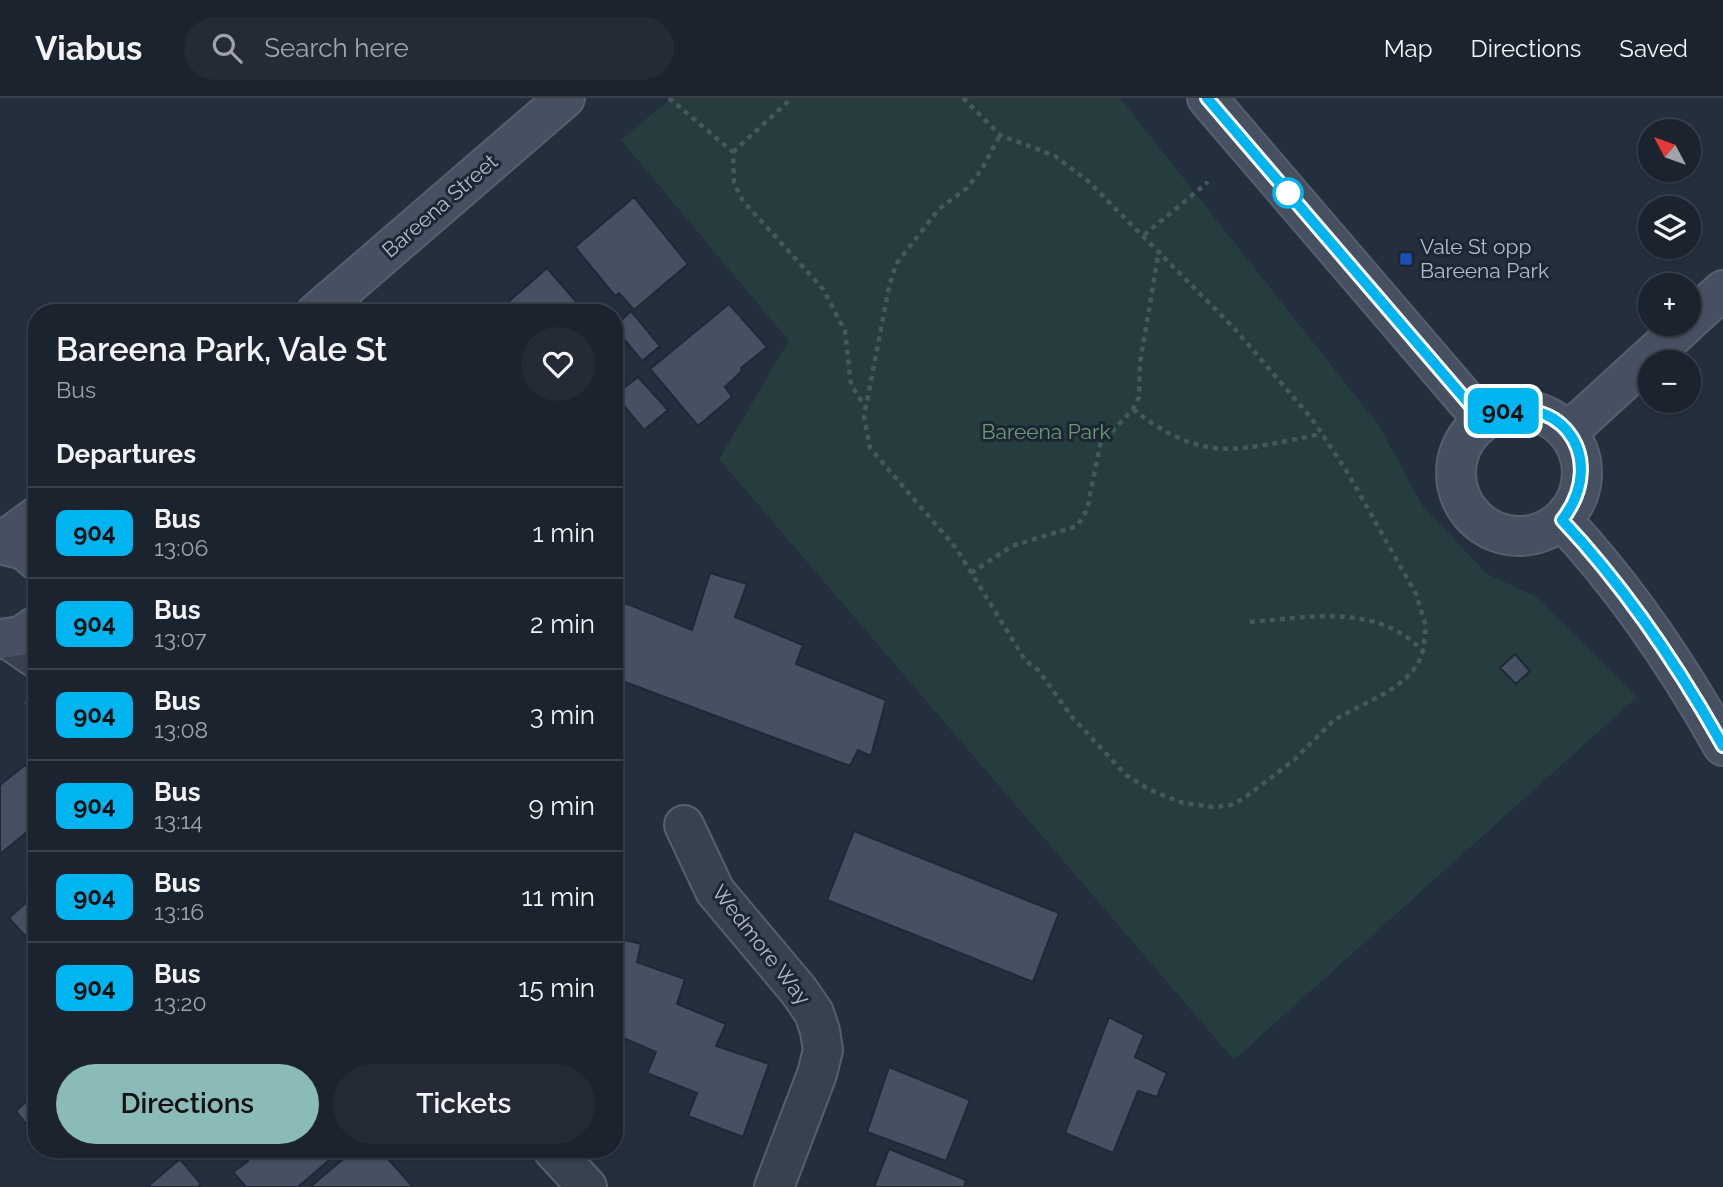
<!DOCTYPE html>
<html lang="en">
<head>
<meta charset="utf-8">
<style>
  :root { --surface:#1b232e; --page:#242b36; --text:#f1f3f6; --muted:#a0a4aa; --line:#39404a; --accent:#8bbbb9 }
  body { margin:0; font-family:Raleway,sans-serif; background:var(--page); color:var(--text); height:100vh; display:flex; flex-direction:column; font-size:26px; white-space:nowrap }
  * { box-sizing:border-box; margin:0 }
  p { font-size:23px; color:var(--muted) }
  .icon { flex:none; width:38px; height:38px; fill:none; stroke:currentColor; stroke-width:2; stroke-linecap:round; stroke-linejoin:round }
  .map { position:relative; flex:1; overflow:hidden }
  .details { position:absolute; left:28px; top:206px; width:595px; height:854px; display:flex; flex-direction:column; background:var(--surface); border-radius:28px; box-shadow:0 2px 5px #0004,0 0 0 2px var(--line) }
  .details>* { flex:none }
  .badge { padding:0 14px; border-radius:10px; font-size:24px; line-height:46px }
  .needle { width:46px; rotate:311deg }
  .controls { position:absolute; left:1638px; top:21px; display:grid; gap:14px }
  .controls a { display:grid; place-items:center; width:63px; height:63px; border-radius:50%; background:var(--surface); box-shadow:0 2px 5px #0004,0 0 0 2px var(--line); font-size:35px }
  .map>.badge { position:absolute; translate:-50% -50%; box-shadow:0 0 0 4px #fff }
  h2 { padding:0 28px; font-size:26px; line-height:63px }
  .round { display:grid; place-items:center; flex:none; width:74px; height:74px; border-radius:37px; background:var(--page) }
  .overview { display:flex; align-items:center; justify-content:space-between; height:119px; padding:0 28px }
  h1 { font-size:33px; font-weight:600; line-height:52px }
  .cta { display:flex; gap:14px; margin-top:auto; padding:14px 28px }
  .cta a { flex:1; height:80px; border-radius:42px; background:var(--accent); color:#111; font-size:28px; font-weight:600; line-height:80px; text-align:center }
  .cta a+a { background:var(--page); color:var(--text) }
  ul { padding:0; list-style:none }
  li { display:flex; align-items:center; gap:21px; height:91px; padding:0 28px; border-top:2px solid var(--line) }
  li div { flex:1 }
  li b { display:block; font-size:26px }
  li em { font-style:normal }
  li .badge { min-width:77px; font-weight:700; text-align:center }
  header { display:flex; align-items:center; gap:42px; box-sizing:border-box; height:98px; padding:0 35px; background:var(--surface); border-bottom:2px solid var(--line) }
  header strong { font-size:33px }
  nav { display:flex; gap:38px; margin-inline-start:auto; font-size:24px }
  .search { width:490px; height:63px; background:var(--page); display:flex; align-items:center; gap:18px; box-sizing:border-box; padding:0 24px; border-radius:38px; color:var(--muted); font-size:26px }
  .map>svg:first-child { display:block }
</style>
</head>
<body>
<header>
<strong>Viabus</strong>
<div class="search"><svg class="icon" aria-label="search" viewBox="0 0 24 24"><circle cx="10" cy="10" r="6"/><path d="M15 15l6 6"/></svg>Search here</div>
<nav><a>Map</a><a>Directions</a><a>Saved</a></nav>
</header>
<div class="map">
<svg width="1723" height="1089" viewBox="0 0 1723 1089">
  <rect width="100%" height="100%" fill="#242f3e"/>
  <polygon fill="#263c3f" points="671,0 1120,0 1380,329 1422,407 1487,476 1535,498 1637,599 1234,962 719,361 789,243 621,42"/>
  <g fill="#455162" stroke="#1f2835" stroke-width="2">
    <polygon points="634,99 688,166 634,212 619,195 615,198 575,149"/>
    <polygon points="547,170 586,215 501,215 498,213"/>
    <polygon points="729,206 767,249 741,270 742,273 725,289 732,299 698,328 650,271"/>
    <polygon points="631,213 660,248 642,263 614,229"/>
    <polygon points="614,248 621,256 614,262"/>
    <polygon points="638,279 668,312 644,332 615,297"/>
    <polygon points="710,475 747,486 735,519 803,547 796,566 886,602 871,658 858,652 850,668 614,580 614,536 625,505 692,532"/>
    <polygon points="1515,556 1530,573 1516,586 1500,570"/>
    <polygon points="25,667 37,680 37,726 0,756 0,687"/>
    <polygon points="854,733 1059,815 1033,884 827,802"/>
    <polygon points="37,789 37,827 25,838 9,820 30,801 26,798"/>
    <polygon points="614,839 641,846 637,864 685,881 677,906 726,926 716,948 769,966 743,1039 688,1018 697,995 647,975 656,954 614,936 617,909"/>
    <polygon points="1109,919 1144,937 1135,959 1167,975 1157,999 1138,993 1113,1055 1065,1035"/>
    <polygon points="889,969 970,1002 946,1063 867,1034"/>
    <polygon points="37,994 37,1040 16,1013"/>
    <polygon points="889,1051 966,1082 964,1089 874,1089"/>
    <polygon points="238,1052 341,1052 298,1089 246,1089 233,1074 248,1063"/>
    <polygon points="354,1052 380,1052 413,1089 310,1089"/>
    <polygon points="180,1061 201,1086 198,1089 147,1089"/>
  </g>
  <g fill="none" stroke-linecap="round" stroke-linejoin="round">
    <g stroke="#565f6c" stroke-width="42">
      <g id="street">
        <polyline points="8,541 37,561"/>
        <polyline points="684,727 715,793 799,893 814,915 820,933 823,952 817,976 774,1089"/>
        <polyline points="553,1052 587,1089"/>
      </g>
    </g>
    <g stroke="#565f6c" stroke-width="42">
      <g id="secondary">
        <polyline points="1207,0 1483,322"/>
        <polyline points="316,215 565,0"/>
        <polyline points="1689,223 1723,192"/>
        <circle cx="1519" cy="375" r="63"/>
        <polyline points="1568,334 1686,226"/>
        <path d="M1562,422c64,68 115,144 161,226"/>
        <polyline points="0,445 37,418"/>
        <polyline points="0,446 24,452 37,463"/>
        <polyline points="0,541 21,538 37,527"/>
      </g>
    </g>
    <g stroke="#44595c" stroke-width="4.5" stroke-dasharray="5 5" stroke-linecap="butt">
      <polyline points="669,0 733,54 734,85 743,103 823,191 845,233 851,287 865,308"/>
      <polyline points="963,0 1000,37 1055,58 1089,84 1234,230 1312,321 1346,372 1416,496 1426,528 1423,553 1417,568 1405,581 1389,593 1334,622 1294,662 1243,701 1231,707 1213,709 1183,705 1150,692 1126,677 1072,619 1038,572 1025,562 956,450 870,350 864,319 889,189 896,166 939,111 967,90 982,71 1000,37"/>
      <polyline points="733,54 792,0"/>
      <polyline points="1144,137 1208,84"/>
      <path d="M1133,311c70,56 107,41 188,25"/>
      <polyline points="971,475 1012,448 1077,428 1087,412 1100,347 1133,311 1139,299 1140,265 1159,152"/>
      <path d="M1250,524c61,-5 126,-19 173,29"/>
      <polyline points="26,603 37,614"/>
    </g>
    <use href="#street" stroke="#38414e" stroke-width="38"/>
    <use href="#secondary" stroke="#465061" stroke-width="38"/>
  </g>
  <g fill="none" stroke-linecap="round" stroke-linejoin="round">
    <g stroke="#fff" stroke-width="16">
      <path id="line" d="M1207,0l276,322c72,-37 129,36 79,100 64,68 115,144 161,226"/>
    </g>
    <use href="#line" stroke="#00b5ef" stroke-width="10"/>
  </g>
  <circle fill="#fff" stroke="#00b5ef" stroke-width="3.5" cx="1288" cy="95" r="14"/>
  <rect fill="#1a4fb4" stroke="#1d2633" stroke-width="2.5" x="1399" y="154" width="14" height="14" rx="3.5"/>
  <g text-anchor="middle" stroke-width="6" stroke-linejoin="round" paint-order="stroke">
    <g font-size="21" fill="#b4bcc9" stroke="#1d2633">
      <text transform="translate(440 108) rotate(-41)" y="7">Bareena Street</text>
      <text transform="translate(761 847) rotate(52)" y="7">Wedmore Way</text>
    </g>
    <g font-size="21" fill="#b4bcc9" stroke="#1d2633" text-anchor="start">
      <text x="1420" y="156">Vale St opp<tspan x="1420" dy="24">Bareena Park</tspan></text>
    </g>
    <g font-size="21" fill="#6b9a76" stroke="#1d2633">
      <text x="1046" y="341">Bareena Park</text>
    </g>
  </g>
</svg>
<div class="controls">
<a><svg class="needle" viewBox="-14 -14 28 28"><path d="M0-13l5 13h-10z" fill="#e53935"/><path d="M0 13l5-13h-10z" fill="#a0a4aa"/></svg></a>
<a><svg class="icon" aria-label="layers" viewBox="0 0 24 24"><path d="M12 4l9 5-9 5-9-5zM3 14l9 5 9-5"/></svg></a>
<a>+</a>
<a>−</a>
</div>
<b class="badge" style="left:1503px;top:313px;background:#00b5ef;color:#111">904</b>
<section class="details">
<div class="overview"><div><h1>Bareena Park, Vale St</h1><p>Bus</p></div><a class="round"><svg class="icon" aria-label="heart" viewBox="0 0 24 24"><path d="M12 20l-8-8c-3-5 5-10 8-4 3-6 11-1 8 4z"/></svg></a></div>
<h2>Departures</h2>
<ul>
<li><span class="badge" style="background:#00b5ef;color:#111">904</span><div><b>Bus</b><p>13:06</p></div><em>1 min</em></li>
<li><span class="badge" style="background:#00b5ef;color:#111">904</span><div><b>Bus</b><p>13:07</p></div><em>2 min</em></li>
<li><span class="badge" style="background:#00b5ef;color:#111">904</span><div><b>Bus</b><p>13:08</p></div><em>3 min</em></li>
<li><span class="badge" style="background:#00b5ef;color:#111">904</span><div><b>Bus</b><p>13:14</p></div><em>9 min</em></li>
<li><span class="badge" style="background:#00b5ef;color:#111">904</span><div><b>Bus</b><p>13:16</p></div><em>11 min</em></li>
<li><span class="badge" style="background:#00b5ef;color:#111">904</span><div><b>Bus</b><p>13:20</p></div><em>15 min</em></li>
</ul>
<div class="cta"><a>Directions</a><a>Tickets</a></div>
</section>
</div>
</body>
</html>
